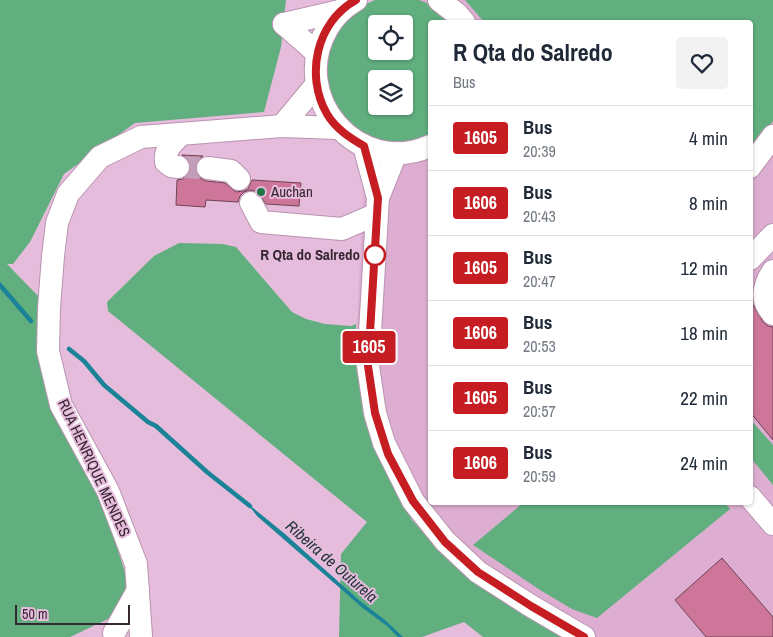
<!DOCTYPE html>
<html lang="en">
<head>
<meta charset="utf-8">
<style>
  :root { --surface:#fff; --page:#f2f2f3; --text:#1f2937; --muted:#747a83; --line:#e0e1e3 }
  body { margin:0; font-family:"Archivo Narrow",sans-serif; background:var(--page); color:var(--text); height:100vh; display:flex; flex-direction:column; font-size:19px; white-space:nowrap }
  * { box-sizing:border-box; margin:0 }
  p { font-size:16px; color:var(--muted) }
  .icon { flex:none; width:28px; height:28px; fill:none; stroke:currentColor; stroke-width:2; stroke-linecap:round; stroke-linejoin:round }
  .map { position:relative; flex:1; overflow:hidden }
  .side { position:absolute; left:428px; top:20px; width:325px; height:485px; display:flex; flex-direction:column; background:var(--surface); border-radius:5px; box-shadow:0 1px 4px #0004 }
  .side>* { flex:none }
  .badge { padding:0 10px; border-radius:4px; font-size:18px; line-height:32px }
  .tools { position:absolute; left:368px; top:15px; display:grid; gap:10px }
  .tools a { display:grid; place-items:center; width:45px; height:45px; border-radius:5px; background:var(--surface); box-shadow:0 1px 4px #0004; font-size:25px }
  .scale { position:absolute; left:15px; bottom:12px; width:115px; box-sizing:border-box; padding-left:5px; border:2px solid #362632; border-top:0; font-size:14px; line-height:18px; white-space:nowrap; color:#362632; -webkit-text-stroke:4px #e5bcdb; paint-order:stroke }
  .map>.badge { position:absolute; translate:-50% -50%; box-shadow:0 0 0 2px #fff }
  .round { display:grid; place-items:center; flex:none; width:52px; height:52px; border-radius:5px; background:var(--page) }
  .headline { display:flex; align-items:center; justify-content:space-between; height:85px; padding:0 25px }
  h1 { font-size:24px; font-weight:700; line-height:38px }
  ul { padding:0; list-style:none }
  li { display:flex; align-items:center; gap:15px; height:65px; padding:0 25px; border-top:1px solid var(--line) }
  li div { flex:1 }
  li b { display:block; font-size:19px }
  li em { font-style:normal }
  li .badge { min-width:55px; font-weight:700; text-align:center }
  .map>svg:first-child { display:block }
</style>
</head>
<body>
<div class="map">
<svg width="773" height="637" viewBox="0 0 773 637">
  <rect width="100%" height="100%" fill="#e5bcdb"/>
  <path fill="#ddaed1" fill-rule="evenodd" d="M375,0h398v637h-206l-129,-88 -26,-29 -32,-62 -25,-98 10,-198zM430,22h320v480h-320zM376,24h28v27h-28zM376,79h28v27h-28z"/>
  <g fill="#61af7f" fill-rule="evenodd">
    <polygon points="0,0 286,0 281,47 264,112 135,123 64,174 30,242 13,264 7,264 40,298 46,394 106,504 110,525 128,582 122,601 108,619 70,637 0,637"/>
    <path d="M375,0h44l13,5 22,17h-24v115l-10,4 -43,1 -36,-24 -17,-39 7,-42 31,-31zM376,24h28v27h-28zM376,79h28v27h-28z"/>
    <polygon points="465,0 773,0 773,121 750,151 750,22 484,22"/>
    <polygon points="179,243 223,244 236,247 292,312 306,319 325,324 351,326 356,324 355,360 380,458 412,520 438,549 567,637 483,637 464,622 422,637 339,637 341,554 367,522 108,311 107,302 154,256"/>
    <polygon points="750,419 773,445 773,485 750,457"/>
    <polygon points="724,502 730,509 597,618 572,609 540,590 473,545 523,503"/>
  </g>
  <polygon fill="#1b8398" points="247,503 285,534 360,601 385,620 403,637 398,637 387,626 364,609 257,516"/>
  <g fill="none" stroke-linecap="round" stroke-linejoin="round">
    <g stroke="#1b8398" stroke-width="4.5">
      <polyline points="0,285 31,321"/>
      <polyline points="69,349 84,361 104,385 148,422 156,426 207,472 250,506"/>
    </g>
  </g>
  <g fill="#ce7699" stroke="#6e4454">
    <polygon points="182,155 203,156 198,160 195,166 196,173 200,178 206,181 225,183 236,192 243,191 248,189 252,180 301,183 299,206 266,204 258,192 251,190 244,192 240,196 238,202 206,200 205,207 176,205 177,180 183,179 188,175 191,168 190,162 186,157"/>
    <polygon points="750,300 763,322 768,326 773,327 773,440 750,412"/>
    <polygon points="722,558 773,617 773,637 706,637 675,600"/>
  </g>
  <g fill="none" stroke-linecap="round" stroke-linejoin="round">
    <polyline stroke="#c29eb9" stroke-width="22" stroke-dasharray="22 11" stroke-linecap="butt" points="178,167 208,168"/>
    <g stroke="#ba93b0" stroke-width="24">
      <g id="minor">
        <path d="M356,0c-12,7 -23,18 -29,29 -39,68 31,149 103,117"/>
        <polyline points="439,0 457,14 464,22"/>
        <polyline points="284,24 340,11"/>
        <polyline points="284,24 317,53"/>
        <polyline points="282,126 316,85"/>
        <polyline points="364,146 378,198"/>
        <polyline points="396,153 378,198 368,366 375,413 384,443 413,501 445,541 478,572 531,606 584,637"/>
        <path d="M178,167l-7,-1 -5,-4c-2,-13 7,-19 15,-28"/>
        <polyline points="750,167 773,136"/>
        <polyline points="208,168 231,171 239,179"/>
        <polyline points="251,203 261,222 342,229 377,214"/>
        <polyline points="750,259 773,235"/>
        <path d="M773,271c-10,15 -13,29 0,43"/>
        <polyline points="750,497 773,524"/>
        <polyline points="114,633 138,590"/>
        <polyline points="141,636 136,564 108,491 61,405 48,351 49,308 53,256 57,223 68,194 100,157 141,137 282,126 338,128"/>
      </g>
    </g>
    <use href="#minor" stroke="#fff" stroke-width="22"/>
  </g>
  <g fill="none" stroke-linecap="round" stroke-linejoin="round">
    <g stroke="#fff" stroke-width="11">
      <path id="line" d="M356,0c-40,22 -51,76 -29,114 9,15 23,24 37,32l14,52 -10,168 7,47 13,41 25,47 32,41 33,30 53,34 53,31"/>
    </g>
    <use href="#line" stroke="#c61d23" stroke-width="8"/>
  </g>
  <circle fill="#227749" stroke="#e5bcdb" stroke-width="2" cx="261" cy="192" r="5"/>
  <circle fill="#fff" stroke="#c61d23" stroke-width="2.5" cx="375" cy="255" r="10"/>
  <g text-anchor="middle" stroke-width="4" stroke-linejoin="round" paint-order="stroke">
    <g font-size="15" fill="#362632" stroke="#e5bcdb" text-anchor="start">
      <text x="271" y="197">Auchan</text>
    </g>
    <g font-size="15" font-weight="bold" fill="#362632" stroke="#e5bcdb" text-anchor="end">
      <text x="360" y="260">R Qta do Salredo</text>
    </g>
    <g font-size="15" fill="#362632" stroke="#e5bcdb">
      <text transform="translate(94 468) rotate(65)" y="5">RUA HENRIQUE MENDES</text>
    </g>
    <g font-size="16" font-style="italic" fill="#1d3238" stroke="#e5bcdb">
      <text transform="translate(332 561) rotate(41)" y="6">Ribeira de Outurela</text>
    </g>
  </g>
</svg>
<div class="tools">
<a><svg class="icon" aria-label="locate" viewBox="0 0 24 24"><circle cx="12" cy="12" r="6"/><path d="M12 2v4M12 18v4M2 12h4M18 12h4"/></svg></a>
<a><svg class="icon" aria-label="layers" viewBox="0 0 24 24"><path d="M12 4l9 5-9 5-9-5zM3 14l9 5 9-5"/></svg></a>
</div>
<div class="scale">50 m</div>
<b class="badge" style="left:369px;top:347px;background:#c61d23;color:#fff">1605</b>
<section class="side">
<div class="headline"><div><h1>R Qta do Salredo</h1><p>Bus</p></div><a class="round"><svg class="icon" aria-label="heart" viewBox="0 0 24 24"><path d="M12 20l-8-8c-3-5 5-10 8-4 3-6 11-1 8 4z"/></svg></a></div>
<ul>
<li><span class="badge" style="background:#c61d23;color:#fff">1605</span><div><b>Bus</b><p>20:39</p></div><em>4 min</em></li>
<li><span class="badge" style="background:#c61d23;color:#fff">1606</span><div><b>Bus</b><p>20:43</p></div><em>8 min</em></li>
<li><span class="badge" style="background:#c61d23;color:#fff">1605</span><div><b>Bus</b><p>20:47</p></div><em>12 min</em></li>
<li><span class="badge" style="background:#c61d23;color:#fff">1606</span><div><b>Bus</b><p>20:53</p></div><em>18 min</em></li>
<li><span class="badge" style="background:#c61d23;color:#fff">1605</span><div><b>Bus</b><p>20:57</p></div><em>22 min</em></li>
<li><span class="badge" style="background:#c61d23;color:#fff">1606</span><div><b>Bus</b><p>20:59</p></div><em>24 min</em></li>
</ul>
</section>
</div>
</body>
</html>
